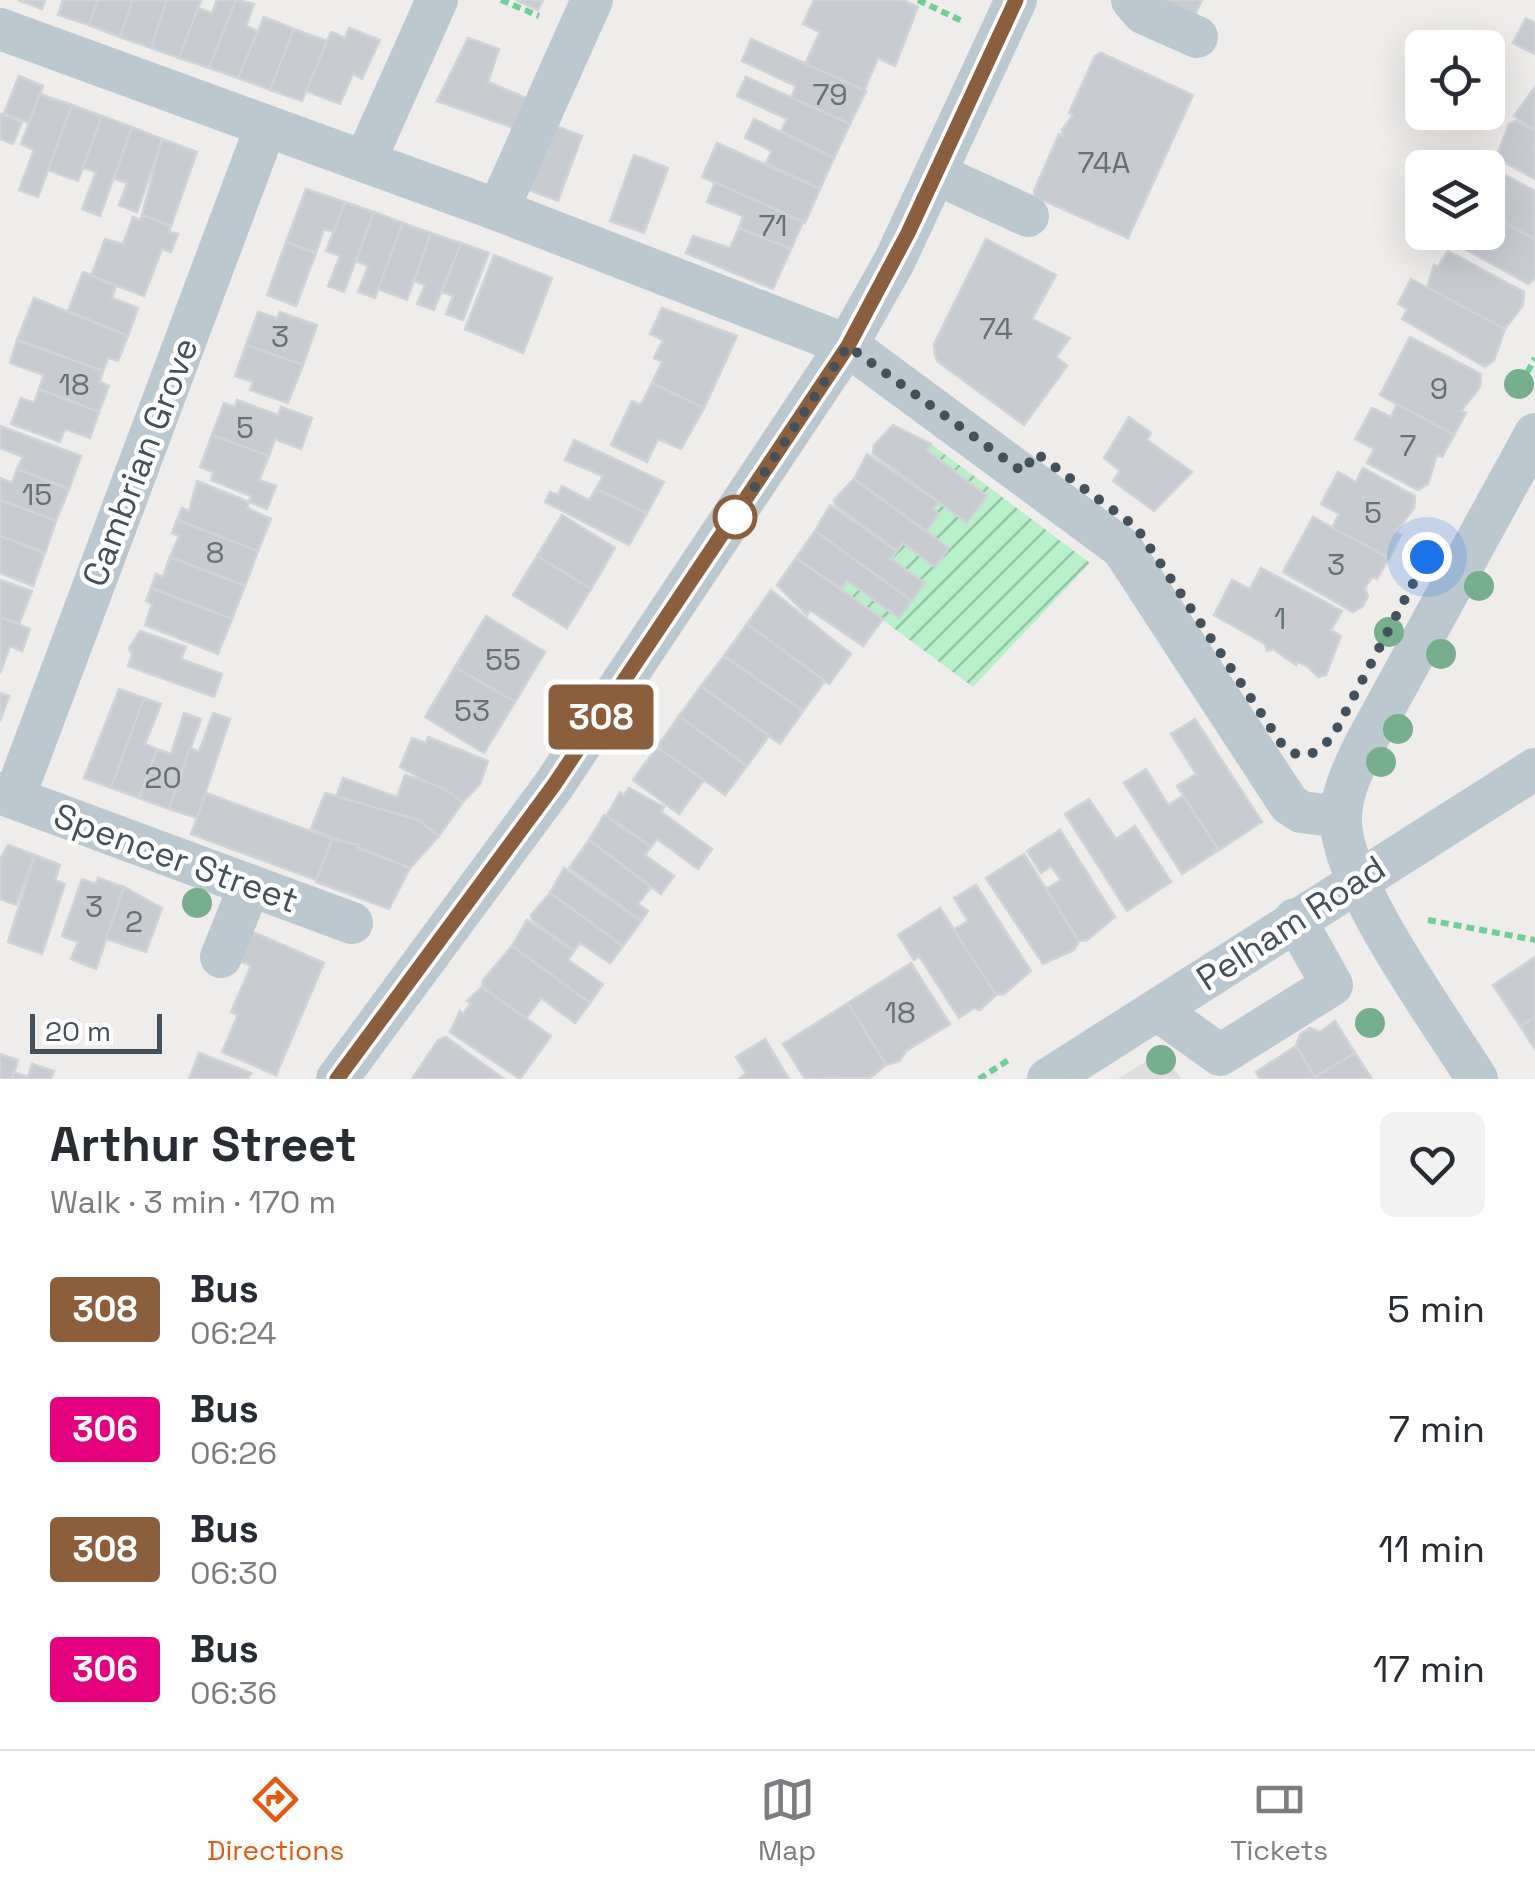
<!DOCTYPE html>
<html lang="en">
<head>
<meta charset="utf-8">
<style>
  :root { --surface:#fff; --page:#f2f2f3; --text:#2b2b33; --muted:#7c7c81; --line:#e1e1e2; --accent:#ea580c }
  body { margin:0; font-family:"Space Grotesk",sans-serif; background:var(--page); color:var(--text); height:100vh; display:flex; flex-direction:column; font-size:38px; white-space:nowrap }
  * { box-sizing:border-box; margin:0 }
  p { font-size:32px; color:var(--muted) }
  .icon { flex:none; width:55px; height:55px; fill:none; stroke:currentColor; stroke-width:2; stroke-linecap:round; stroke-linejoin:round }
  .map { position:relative; height:1079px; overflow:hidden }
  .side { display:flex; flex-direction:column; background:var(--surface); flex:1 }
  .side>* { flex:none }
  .badge { padding:0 20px; border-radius:8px; font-size:35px; line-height:65px }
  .buttons { position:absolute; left:1405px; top:30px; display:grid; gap:20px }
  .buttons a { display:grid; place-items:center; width:100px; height:100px; border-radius:15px; background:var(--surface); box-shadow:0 10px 40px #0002; font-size:50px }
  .scale { position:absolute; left:30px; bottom:25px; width:132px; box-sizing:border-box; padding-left:10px; border:5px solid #44515a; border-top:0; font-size:28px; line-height:35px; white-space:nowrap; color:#44515a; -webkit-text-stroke:8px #fff; paint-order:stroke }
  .you { position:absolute; width:50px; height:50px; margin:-25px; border:8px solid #fff; border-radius:50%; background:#1a73e8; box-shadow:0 0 0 15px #1a73e833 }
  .map>.badge { position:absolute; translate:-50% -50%; box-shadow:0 0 0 5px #fff }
  .round { display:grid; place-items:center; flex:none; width:105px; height:105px; border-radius:15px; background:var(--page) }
  .summary { display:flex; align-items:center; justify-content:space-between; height:170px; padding:0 50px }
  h1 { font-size:48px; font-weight:700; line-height:75px }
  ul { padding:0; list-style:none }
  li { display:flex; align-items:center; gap:30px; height:120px; padding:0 50px }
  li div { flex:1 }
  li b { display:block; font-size:38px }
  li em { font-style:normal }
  li .badge { min-width:110px; font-weight:700; text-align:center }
  .dock { display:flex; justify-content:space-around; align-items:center; height:140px; border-top:2px solid var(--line); background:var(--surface); font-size:28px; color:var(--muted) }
  .dock a { display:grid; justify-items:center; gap:5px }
  .dock .selected { color:var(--accent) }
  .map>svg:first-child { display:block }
</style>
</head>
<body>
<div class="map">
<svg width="1535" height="1079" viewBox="0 0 1535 1079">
  <defs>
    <pattern id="garden-furrows" width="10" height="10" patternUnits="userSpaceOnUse" patternTransform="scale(2.5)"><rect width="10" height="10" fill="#b7f0c9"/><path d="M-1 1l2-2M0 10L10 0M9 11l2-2" fill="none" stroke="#96c5a6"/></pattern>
  </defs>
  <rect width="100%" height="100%" fill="#efecec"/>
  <polygon fill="#e0ddde" points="1163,1051 1181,1079 1118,1079 1132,1070"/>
  <polygon fill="url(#garden-furrows)" points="931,444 1090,563 973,687 841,589 847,581 899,617 924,583 891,559 903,543 949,548 926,531 939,515 933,509 939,502 927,450"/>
  <g fill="#c8ccd1" stroke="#d0d3d8" stroke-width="2.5">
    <polygon points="18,0 45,0 42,9"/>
    <polygon points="63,0 98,0 89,25 58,15"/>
    <polygon points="98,0 133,0 120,37 89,25"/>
    <polygon points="133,0 167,0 151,48 120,37"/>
    <polygon points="167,0 201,0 179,58 151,48"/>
    <polygon points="217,0 236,0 209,68 179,58 198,8 212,13"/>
    <polygon points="236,0 254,4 246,26 258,31 238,78 209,68"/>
    <polygon points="516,0 543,0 538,10"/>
    <polygon points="814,0 903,0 918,7 895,66 878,58 864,91 805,64 820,32 803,24"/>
    <polygon points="1157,0 1202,0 1194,17"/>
    <polygon points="264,17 294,29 270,90 238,78"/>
    <polygon points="1526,18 1535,23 1535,54 1513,43"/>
    <polygon points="349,28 380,40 362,79 353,74 340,104 306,91 331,32 345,38"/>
    <polygon points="294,29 327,41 302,101 270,90"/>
    <polygon points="468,38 499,49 488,82 536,102 522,131 437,101"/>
    <polygon points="751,39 866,91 850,124 791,98 796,86 742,61"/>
    <polygon points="1101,53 1193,95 1128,238 1035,197 1034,191 1059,134 1064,136 1062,130 1073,115 1069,113 1095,56"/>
    <polygon points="19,76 43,86 29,123 4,113"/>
    <polygon points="746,77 850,124 834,158 781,131 787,119 737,96"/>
    <polygon points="1535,87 1535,131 1514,116"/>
    <polygon points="40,94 72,105 38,197 19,190 34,150 21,144"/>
    <polygon points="72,105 102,116 78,181 48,170"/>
    <polygon points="0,114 22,122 13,144 0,139"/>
    <polygon points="102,116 132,127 100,216 82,209 96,172 83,168"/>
    <polygon points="754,119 834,158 820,189 766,163 772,151 745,138"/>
    <polygon points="1516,121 1535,131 1535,179 1496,158 1509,124"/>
    <polygon points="548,123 582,136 558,201 524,188"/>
    <polygon points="132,127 162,139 137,212 119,205 127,183 114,179"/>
    <polygon points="162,139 197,152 171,226 142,215"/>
    <polygon points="717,143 820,189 805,223 702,177"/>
    <polygon points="634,155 668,168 644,233 610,221"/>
    <polygon points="1492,168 1535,191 1535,239 1488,214"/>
    <polygon points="715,182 803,222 791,249 739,228 743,216 707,202"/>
    <polygon points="306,189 345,202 334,232 324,229 316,253 286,242"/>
    <polygon points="345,202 374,212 344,292 328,286 340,256 326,251"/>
    <polygon points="374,212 403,223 375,298 358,292 368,266 356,261"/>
    <polygon points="1488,214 1535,239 1535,278 1528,284 1452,242 1454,237 1446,232 1488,232"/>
    <polygon points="142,215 171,226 169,232 178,234 171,252 162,249 144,296 91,276 105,239 123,244 133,217 140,220"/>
    <polygon points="403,223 431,233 407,300 378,289"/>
    <polygon points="739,228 791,249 773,289 686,253 693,236 730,248"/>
    <polygon points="431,233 461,243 434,310 417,304 425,285 414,281"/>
    <polygon points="986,239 1056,275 1032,319 1070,338 1056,357 1067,366 1024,425 937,361 935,354 934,344"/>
    <polygon points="286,242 316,253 296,306 267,295"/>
    <polygon points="461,243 489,253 463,320 446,314 453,296 442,292"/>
    <polygon points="1448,251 1524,292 1523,305 1505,329 1427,288 1434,265 1438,267"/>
    <polygon points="494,255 552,278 523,353 465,329"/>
    <polygon points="83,272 116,286 112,298 138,308 128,336 68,311"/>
    <polygon points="1411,279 1505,329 1494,360 1485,367 1402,319 1407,309 1398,304"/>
    <polygon points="34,298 128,336 118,361 108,358 103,371 17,340"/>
    <polygon points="662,308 737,336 704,408 652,383 662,362 654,358 663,340 650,334"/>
    <polygon points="258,312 277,318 280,312 317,325 303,365 246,345"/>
    <polygon points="1410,337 1481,374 1480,387 1461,411 1466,413 1454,435 1380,395"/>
    <polygon points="17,340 103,371 100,382 109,386 99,412 39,389 44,375 10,363"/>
    <polygon points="246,345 303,365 288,403 250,390 253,382 235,376"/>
    <polygon points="652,383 704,408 681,449 658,439 647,462 611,445 632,401 641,405"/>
    <polygon points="39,389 99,412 90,438 65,429 60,442 11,424 21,398 34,403"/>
    <polygon points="237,400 278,415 281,407 312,418 301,449 275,439 269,456 212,435 224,403 235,407"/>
    <polygon points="1397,404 1454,435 1442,457 1437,455 1428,484 1418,490 1367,463 1374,449 1355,439 1372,408 1391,417"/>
    <polygon points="1129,417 1151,433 1147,440 1192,472 1154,511 1113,481 1120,471 1104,458"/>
    <polygon points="893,425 931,444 927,450 987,496 967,523 873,454 874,445"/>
    <polygon points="0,426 81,456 69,489 17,469 23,457 0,448"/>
    <polygon points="212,435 269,456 259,480 276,486 267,509 249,502 251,496 211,480 213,472 200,467"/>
    <polygon points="574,440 664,482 647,513 596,489 603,476 565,460"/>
    <polygon points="867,454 939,502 933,509 939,514 926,531 854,479"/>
    <polygon points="1363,468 1415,496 1414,508 1396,532 1401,535 1389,558 1332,528 1339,514 1321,504 1338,472 1356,482"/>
    <polygon points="17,469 69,489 56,521 0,500 0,478 12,483"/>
    <polygon points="854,479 949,548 935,567 903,543 897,551 835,505 834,500"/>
    <polygon points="197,481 249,502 247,508 271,519 258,551 177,520 182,508 189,511"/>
    <polygon points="562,486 589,500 596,489 647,513 629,545 545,502 550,492 558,495"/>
    <polygon points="0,500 56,521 45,553 0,536"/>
    <polygon points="830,505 897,551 891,559 925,583 912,601 815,531"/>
    <polygon points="562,515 615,548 591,589 537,556"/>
    <polygon points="1313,517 1389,558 1377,579 1372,577 1365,588 1368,596 1363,606 1353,612 1283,572"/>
    <polygon points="177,520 258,551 245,586 170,557 179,536 172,533"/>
    <polygon points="815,531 912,601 899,618 847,581 841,589 796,558"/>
    <polygon points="0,536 45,553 33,586 0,573"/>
    <polygon points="537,556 591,589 567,628 513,595"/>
    <polygon points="170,557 245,586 232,619 151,588 156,574 163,577"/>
    <polygon points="796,558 883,619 863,646 810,610 807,615 777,585"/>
    <polygon points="1261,568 1342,611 1331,630 1341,636 1326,675 1318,677 1308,667 1298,662 1296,665 1273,649 1267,651 1265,644 1214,615 1232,580 1250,589"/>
    <polygon points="0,580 32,591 19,624 0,617"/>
    <polygon points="151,588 232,619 218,654 145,625 152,604 146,601"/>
    <polygon points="771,590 851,654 829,684 747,624"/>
    <polygon points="486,616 545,652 515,702 455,667"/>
    <polygon points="0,617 30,629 22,651 10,646 0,673"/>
    <polygon points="747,624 825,681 803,711 724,656"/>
    <polygon points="140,631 186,647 181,659 222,674 214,697 128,666 132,655 129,648"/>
    <polygon points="724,656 803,711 780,744 701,686"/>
    <polygon points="455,667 515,702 484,753 425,717"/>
    <polygon points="701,686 769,736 747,766 679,716"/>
    <polygon points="119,689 144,698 111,788 84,778"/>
    <polygon points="0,693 9,696 0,721"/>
    <polygon points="144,698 161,704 145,744 157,749 139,798 111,788"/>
    <polygon points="184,713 201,719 169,809 139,798 157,749 171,754"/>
    <polygon points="213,713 230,719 197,818 169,809 190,748 199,752"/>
    <polygon points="679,716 747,766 725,795 657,747"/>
    <polygon points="1195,719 1262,822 1219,850 1177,786 1196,774 1171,734"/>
    <polygon points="428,737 488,761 480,784 463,802 400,767 412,738 426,743"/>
    <polygon points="657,747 704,780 679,814 633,780"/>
    <polygon points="1146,769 1168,805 1183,796 1219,850 1182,874 1124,783"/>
    <polygon points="405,775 443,788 463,802 439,836 418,820 336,797 343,778 397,797"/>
    <polygon points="629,788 664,807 661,812 712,849 698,869 657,839 651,847 607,815 620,792 624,795"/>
    <polygon points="206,793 332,839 316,880 191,834"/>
    <polygon points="325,793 418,820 439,836 410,868 311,829"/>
    <polygon points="1089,799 1116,839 1135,826 1171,882 1127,911 1065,814"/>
    <polygon points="604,815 651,847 645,855 674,876 661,894 589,840"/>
    <polygon points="1060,830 1115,917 1087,940 1079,941 1046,889 1061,880 1051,866 1041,873 1027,851"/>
    <polygon points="332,839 359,845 358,848 410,868 389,909 316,882"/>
    <polygon points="589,840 651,887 638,904 648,911 641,921 569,868"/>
    <polygon points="8,845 35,855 16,905 0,899 0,859"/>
    <polygon points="1024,854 1079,941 1074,950 1043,964 986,878"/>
    <polygon points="35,855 60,865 55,880 65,884 42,954 8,942"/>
    <polygon points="564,868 641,921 623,946 550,893"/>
    <polygon points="98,878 124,887 96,969 71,959 78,942 62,936 82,879 96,884"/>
    <polygon points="976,885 1031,971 1004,994 996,995 953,930 968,921 954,898"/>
    <polygon points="124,887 162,908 146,952 106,939"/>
    <polygon points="550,893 623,946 610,963 580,943 574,951 532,920 531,915"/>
    <polygon points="940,908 996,995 980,1010 974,1008 959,1018 919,956 914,960 898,935"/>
    <polygon points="527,920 574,951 568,960 603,984 590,1003 512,946"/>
    <polygon points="253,932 324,963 276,1075 222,1052 238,1015 231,1012 251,966 240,961"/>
    <polygon points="512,946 590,1003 575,1023 541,998 526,1019 482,987 483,980"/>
    <polygon points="1535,957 1535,1017 1520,1026 1493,985"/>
    <polygon points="911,963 950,1024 906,1051 900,1061 886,1065 848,1003"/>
    <polygon points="482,987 551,1036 520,1079 450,1032 460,1011 463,1014 471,1003 467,1001"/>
    <polygon points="848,1003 886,1065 870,1078 805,1079 783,1044"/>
    <polygon points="1535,1017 1535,1049 1520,1026"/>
    <polygon points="1335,1021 1355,1053 1315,1077 1296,1046 1300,1034 1310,1028 1320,1032"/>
    <polygon points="446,1037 504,1079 412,1079 438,1040"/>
    <polygon points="765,1039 789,1079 739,1079 746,1073 736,1057"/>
    <polygon points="1296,1046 1315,1077 1355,1053 1372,1079 1260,1079 1256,1072"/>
    <polygon points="199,1053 251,1073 248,1079 189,1079"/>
    <polygon points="0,1054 18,1060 12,1079 0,1079"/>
    <polygon points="32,1064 54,1071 51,1079 12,1079 14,1072 28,1077"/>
  </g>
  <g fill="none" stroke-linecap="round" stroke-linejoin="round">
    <g stroke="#6ecf98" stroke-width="6" stroke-dasharray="8 5" stroke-linecap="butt">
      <polyline points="501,0 539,16"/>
      <polyline points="918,0 962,21"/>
      <polyline points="1515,395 1535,358"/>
      <polyline points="1428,920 1535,940"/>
      <polyline points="979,1079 1010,1059"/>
    </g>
    <g stroke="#bcc8cf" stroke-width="42">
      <polyline points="1132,0 1143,13 1197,37"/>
      <polyline points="0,29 498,210 847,345 1122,548 1289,804 1301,812 1341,817"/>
      <polyline points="365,161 437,0"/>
      <polyline points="936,174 1028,216"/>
      <polyline points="498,210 592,0"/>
      <polyline points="0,793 352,923"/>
      <polyline points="14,798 266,126"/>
      <polyline points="221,957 250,885"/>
      <polyline points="1157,1010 1220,1055 1332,985 1295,919"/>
      <polyline points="337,1079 554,785 847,345 894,262 1016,0"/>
      <polyline points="1048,1079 1535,769"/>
      <path d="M1477,1079c-37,-60 -132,-189 -136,-255 -2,-27 12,-55 24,-80l170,-310"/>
    </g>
  </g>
  <g fill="#76af8d">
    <circle cx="1519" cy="384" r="15"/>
    <circle cx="1423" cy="559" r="15"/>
    <circle cx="1479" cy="586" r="15"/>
    <circle cx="1389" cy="632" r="15"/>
    <circle cx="1441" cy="654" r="15"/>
    <circle cx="1398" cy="729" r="15"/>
    <circle cx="1381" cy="762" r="15"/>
    <circle cx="197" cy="903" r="15"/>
    <circle cx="1370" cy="1023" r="15"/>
    <circle cx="1161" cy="1060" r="15"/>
  </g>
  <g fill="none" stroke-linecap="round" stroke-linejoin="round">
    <g stroke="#fff" stroke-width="22">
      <polyline id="line" points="337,1079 554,785 848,346 908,233 1016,0"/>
    </g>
    <use href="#line" stroke="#8b5e3c" stroke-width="15"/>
    <path stroke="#44515a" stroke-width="10" stroke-dasharray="0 18" d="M735,517l113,-171 175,126 13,-19 100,74 145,216c20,22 37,11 53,-9l93,-177"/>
  </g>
  <circle fill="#fff" stroke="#8b5e3c" stroke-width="5" cx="735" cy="517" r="20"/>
  <g text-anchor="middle" stroke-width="9" stroke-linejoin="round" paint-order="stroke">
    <g font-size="30" fill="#657078">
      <text x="830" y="105">79</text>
      <text x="1104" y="173">74A</text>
      <text x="773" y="236">71</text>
      <text x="996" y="339">74</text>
      <text x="280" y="347">3</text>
      <text x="74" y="395">18</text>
      <text x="1439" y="399">9</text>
      <text x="245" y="438">5</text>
      <text x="1408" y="456">7</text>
      <text x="37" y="505">15</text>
      <text x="1373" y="523">5</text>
      <text x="215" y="563">8</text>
      <text x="1336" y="575">3</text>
      <text x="1280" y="629">1</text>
      <text x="503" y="670">55</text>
      <text x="472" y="721">53</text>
      <text x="163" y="788">20</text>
      <text x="94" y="917">3</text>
      <text x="134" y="932">2</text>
      <text x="900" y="1023">18</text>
    </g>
    <g font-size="35" fill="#44515a" stroke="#fff">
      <text transform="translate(140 462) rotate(-69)" y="12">Cambrian Grove</text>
      <text transform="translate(176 858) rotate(20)" y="12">Spencer Street</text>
      <text transform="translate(1291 923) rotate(-33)" y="12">Pelham Road</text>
    </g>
  </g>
</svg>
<div class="buttons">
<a><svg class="icon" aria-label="locate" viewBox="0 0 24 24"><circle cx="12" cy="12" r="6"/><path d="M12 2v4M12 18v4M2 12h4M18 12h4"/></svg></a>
<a><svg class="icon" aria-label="layers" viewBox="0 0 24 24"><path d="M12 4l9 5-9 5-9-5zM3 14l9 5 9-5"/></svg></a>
</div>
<div class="scale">20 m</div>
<div class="you" style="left:1427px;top:557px"></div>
<b class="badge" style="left:601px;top:717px;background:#8b5e3c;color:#fff">308</b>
</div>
<section class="side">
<div class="summary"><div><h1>Arthur Street</h1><p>Walk · 3 min · 170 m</p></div><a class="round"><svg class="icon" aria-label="heart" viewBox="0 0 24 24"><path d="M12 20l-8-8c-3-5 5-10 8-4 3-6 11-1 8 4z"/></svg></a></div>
<ul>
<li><span class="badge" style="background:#8b5e3c;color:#fff">308</span><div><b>Bus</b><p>06:24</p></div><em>5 min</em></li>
<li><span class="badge" style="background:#e6007e;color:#fff">306</span><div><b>Bus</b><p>06:26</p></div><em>7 min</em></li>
<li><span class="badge" style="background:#8b5e3c;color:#fff">308</span><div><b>Bus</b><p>06:30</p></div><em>11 min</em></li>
<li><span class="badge" style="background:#e6007e;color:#fff">306</span><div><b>Bus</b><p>06:36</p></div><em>17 min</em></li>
</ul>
</section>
<nav class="dock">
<a class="selected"><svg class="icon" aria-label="directions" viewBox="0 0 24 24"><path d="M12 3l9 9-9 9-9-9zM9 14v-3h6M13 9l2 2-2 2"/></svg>Directions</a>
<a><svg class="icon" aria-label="map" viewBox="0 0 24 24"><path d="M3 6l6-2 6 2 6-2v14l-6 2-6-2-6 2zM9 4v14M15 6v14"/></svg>Map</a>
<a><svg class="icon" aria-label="tickets" viewBox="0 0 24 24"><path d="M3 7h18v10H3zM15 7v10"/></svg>Tickets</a>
</nav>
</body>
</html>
